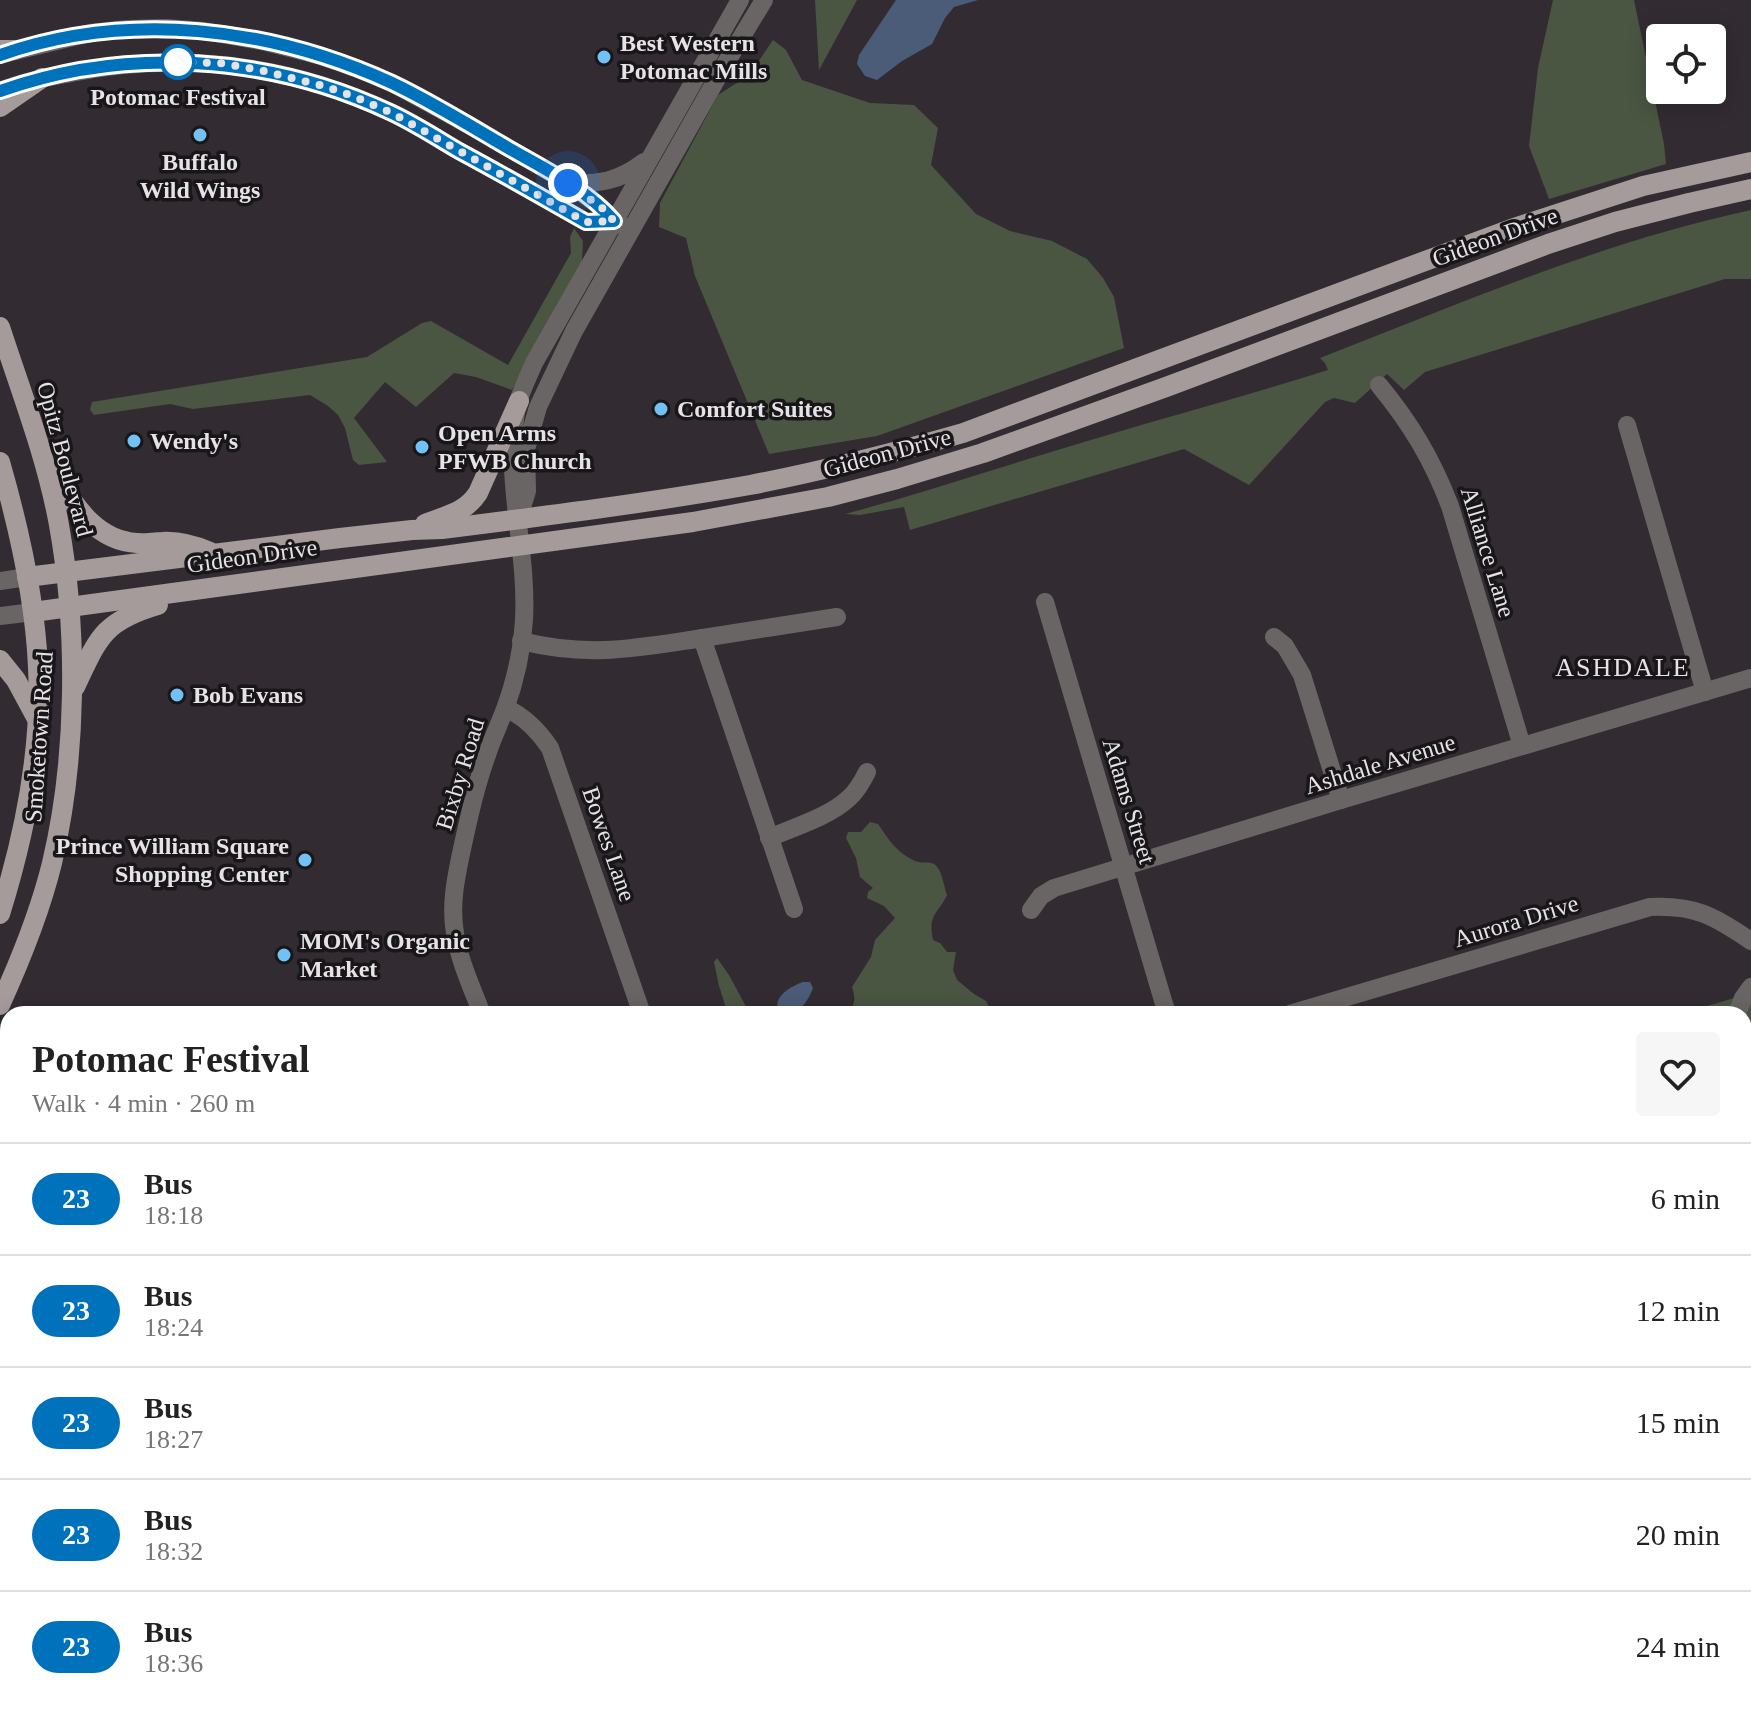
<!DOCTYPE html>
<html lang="en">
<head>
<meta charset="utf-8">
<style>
  :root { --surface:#fff; --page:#f6f6f6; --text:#222; --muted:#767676; --line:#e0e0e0 }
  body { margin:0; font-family:"Times New Roman",serif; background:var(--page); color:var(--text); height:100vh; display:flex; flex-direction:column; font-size:30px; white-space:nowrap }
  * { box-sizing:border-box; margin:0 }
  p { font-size:26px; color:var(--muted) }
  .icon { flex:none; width:44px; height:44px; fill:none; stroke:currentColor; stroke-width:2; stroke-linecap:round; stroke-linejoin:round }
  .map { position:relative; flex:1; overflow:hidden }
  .panel { position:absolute; left:0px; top:1006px; width:1752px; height:714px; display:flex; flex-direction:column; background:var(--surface); border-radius:24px 24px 0 0; box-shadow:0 4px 20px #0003 }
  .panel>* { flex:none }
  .badge { padding:0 16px; border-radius:26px; font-size:28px; line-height:52px }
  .tools { position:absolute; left:1646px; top:24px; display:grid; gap:16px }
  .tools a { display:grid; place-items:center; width:80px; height:80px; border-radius:8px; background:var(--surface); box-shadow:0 4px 20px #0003; font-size:40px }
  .you { position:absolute; width:40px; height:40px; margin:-20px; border:6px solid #fff; border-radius:50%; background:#1a73e8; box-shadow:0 0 0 12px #1a73e833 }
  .map>.badge { position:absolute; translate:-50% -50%; box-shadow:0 0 0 4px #fff }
  .round { display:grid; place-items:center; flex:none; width:84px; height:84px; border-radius:8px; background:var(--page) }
  .headline { display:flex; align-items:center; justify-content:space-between; height:136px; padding:0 32px }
  h1 { font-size:38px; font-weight:800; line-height:60px }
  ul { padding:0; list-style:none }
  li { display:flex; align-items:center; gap:24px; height:112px; padding:0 32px; border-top:2px solid var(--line) }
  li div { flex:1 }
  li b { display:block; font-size:30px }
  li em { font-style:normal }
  li .badge { min-width:88px; font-weight:700; text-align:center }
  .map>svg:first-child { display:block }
</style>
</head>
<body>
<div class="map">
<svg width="1751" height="1719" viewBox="0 0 1751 1719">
  <rect width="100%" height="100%" fill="#322c32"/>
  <g fill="#4a5542">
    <polygon points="815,0 857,0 819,70"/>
    <polygon points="1553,0 1634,0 1664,144 1666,164 1549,199 1529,146 1538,68"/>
    <polygon points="773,40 786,50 802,80 870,103 914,105 938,128 931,165 976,214 1010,231 1052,241 1087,259 1103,278 1114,297 1124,348 877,436 769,454 695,276 686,238 659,227 660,203 718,95 749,75"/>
    <path d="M1751,210v69h-26l-300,93 -21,18 -17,-16 -32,29 -21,-5 -9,4 -76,83 -65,-36 -274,81 -6,-23 -44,8 -15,-1c86,-23 170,-52 256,-77 76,-23 152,-43 227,-67l-3,-7 -5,-5c141,-55 282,-116 431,-148z"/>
    <polygon points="574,228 583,241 582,261 512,390 476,377 454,373 416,407 385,382 354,418 387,462 359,465 353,460 345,428 338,415 328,406 310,395 193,409 170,404 94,415 90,410 92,402 367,357 422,323 431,321 508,365 571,253 570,237"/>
    <path d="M870,822l8,2c11,16 19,29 37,37 7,3 14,0 19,3 8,5 10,23 13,31 -10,21 -19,18 -14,45l7,3 7,9h9l-3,18 4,10 17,14 12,7 7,13h-150c13,-6 13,-15 9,-27l19,-30 4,-17 20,-22 -11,-12 -17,-8 1,-6 5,-4 -13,-11 -4,-19 -10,-20 2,-6h13z"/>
    <polygon points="717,958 729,975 750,1014 728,1014 719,986 714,962"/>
    <polygon points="1751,993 1751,1110 1744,1112 1744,1014 1680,1014"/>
    <polygon points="1744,1318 1751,1318 1751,1719 1213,1719 1178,1717 1174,1719 0,1719 0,1694 8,1691 8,1712 1480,1712 1492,1715 1512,1712 1744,1712"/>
    <polygon points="8,1495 8,1664 0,1638 0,1496"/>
  </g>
  <g fill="#4b5c78">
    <polygon points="896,0 978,0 954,7 945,18 932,44 902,61 877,80 865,76 857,64 859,55"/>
    <path d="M803,982h7l3,6c-19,51 -64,14 -10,-6z"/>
  </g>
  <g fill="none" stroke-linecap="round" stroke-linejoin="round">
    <g stroke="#4b5c78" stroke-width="4">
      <polyline points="1744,1694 1751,1688"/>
      <polyline points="1350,1712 1416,1719"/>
      <polyline points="1599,1719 1607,1712"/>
    </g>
    <g stroke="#6a6565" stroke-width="18">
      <polyline points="3,54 90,33 128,29 166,28 204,31 266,42 321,56 358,69 394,84 478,130 568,183 602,208 614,221 631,230"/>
      <path d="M0,91c23,-9 47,-14 71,-18 110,-22 217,-9 319,39 22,10 43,24 64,36 44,24 88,49 132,74l28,-1"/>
      <path d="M568,183c31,1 50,-1 76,-21"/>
      <path d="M1379,385c32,39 53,74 71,121l72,240"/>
      <polyline points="1627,425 1705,692"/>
      <polyline points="519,517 527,491 526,449 538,407 574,331 724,66 764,0"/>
      <polyline points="0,581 27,577"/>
      <polyline points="1045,602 1167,1014"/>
      <polyline points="0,616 33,612"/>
      <polyline points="1274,637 1285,646 1302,675 1341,800"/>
      <polyline points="702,638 794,909"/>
      <path d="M521,641c69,17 115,7 182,-3 45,-7 89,-14 134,-21"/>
      <path d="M506,708c19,9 32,22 44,40l92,266"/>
      <path d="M769,838c25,-11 60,-21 80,-40 8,-7 13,-16 18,-26"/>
      <polyline points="1031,910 1041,896 1054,888 1341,800 1751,678"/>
      <path d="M482,1014c-10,-26 -23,-54 -27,-81 -5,-28 1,-56 7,-84 7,-32 14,-64 25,-94 5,-16 12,-30 18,-46 10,-27 17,-59 19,-89 4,-73 -22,-145 -6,-218 4,-13 11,-27 16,-39l206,-363"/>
      <path d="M1290,1014l360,-107c46,-2 64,9 101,34"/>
      <polyline points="1737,1014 1743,998 1751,987"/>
      <polyline points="1744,1090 1751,1113"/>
      <polyline points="1744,1213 1751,1211"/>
    </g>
    <g stroke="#a59b9b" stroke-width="20">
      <polyline points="0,50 14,50"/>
      <polyline points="0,107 42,78"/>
      <path d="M0,327c21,65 47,131 59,198 19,106 18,233 -7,338 -12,49 -31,96 -52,142"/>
      <path d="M0,462c19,66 35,136 38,205 4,84 -13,167 -38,247"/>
      <path d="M51,470c22,32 43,71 86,73 8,1 17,-1 25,-1 17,-1 32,3 48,10"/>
      <path d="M425,524c21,-9 39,-10 53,-31l41,-92"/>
      <path d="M27,577l313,-39 72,-8 30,-1c103,-13 206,-26 308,-44 72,-14 143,-32 213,-52l548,-204 132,-43 108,-24"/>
      <polyline points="33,612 693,522 828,497 897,479 983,453 1166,387 1548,244 1615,222 1689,203 1751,189"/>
      <polyline points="0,660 16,680 36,717"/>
      <path d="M75,687c23,-49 28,-66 83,-82"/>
    </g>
  </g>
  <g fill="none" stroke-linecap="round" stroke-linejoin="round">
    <g stroke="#fff" stroke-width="18">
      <path id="line" d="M0,55c129,-45 269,-28 392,28 36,17 72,39 106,59 40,24 86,44 116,79l-28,1c-42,-24 -84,-48 -127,-71 -22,-13 -45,-28 -69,-39 -121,-57 -263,-66 -390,-21"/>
    </g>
    <use href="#line" stroke="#0072bc" stroke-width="12"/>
    <polyline stroke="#e6e3e7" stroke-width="8" stroke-dasharray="0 14.4" points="178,62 220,63 260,70 324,86 355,97 392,113 586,222 614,221 602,208 568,183"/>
  </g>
  <g fill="#72c1f5" stroke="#181618" stroke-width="3">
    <circle cx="604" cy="57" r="8"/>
    <circle cx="200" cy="135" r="8"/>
    <circle cx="661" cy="409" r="8"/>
    <circle cx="134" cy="441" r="8"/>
    <circle cx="422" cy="447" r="8"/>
    <circle cx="177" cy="695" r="8"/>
    <circle cx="305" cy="860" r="8"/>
    <circle cx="284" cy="955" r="8"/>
  </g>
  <circle fill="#fff" stroke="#0072bc" stroke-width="4" cx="178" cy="62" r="16"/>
  <g text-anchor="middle" stroke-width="7" stroke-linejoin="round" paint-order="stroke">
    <g font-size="24" font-weight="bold" fill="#e6e3e7" stroke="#181618" text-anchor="start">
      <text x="620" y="51">Best Western<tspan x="620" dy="28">Potomac Mills</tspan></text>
      <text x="200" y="170" text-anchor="middle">Buffalo<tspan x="200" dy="28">Wild Wings</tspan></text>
      <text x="677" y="417">Comfort Suites</text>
      <text x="438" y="441">Open Arms<tspan x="438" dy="28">PFWB Church</tspan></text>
      <text x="150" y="449">Wendy's</text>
      <text x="193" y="703">Bob Evans</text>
      <text x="289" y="854" text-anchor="end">Prince William Square<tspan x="289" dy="28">Shopping Center</tspan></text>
      <text x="300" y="949">MOM's Organic<tspan x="300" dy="28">Market</tspan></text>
    </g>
    <g font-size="24" font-weight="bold" fill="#e6e3e7" stroke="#181618">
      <text x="178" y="105">Potomac Festival</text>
    </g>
    <g font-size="24" fill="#e6e3e7" stroke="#181618">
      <text transform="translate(1495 237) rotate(-20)" y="8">Gideon Drive</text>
      <text transform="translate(887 453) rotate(-15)" y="8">Gideon Drive</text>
      <text transform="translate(65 459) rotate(75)" y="8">Opitz Boulevard</text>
      <text transform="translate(1488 552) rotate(73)" y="8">Alliance Lane</text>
      <text transform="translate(252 556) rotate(-8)" y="8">Gideon Drive</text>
      <text transform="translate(39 737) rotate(-86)" y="8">Smoketown Road</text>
      <text transform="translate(1380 764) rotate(-17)" y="8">Ashdale Avenue</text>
      <text transform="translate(460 774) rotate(-73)" y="8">Bixby Road</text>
      <text transform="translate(1129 801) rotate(73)" y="8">Adams Street</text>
      <text transform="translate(609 844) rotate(71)" y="8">Bowes Lane</text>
      <text transform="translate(1516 921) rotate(-17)" y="8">Aurora Drive</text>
    </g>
    <g font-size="26" letter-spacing="2" fill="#e8e1e8" stroke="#181618">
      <text x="1623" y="676">ASHDALE</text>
    </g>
  </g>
</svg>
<div class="tools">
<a><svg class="icon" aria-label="locate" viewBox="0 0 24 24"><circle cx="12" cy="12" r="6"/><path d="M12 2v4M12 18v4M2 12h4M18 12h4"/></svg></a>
</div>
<div class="you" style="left:568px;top:183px"></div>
<section class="panel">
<div class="headline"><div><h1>Potomac Festival</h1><p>Walk · 4 min · 260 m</p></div><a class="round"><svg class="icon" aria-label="heart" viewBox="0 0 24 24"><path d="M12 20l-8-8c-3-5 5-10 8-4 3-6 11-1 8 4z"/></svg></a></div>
<ul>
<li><span class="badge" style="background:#0072bc;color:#fff">23</span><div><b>Bus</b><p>18:18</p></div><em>6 min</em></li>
<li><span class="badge" style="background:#0072bc;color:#fff">23</span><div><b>Bus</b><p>18:24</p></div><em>12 min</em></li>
<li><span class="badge" style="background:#0072bc;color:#fff">23</span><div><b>Bus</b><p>18:27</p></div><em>15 min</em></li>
<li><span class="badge" style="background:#0072bc;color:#fff">23</span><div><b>Bus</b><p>18:32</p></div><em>20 min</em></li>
<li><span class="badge" style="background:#0072bc;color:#fff">23</span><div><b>Bus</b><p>18:36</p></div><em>24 min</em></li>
</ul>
</section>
</div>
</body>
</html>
